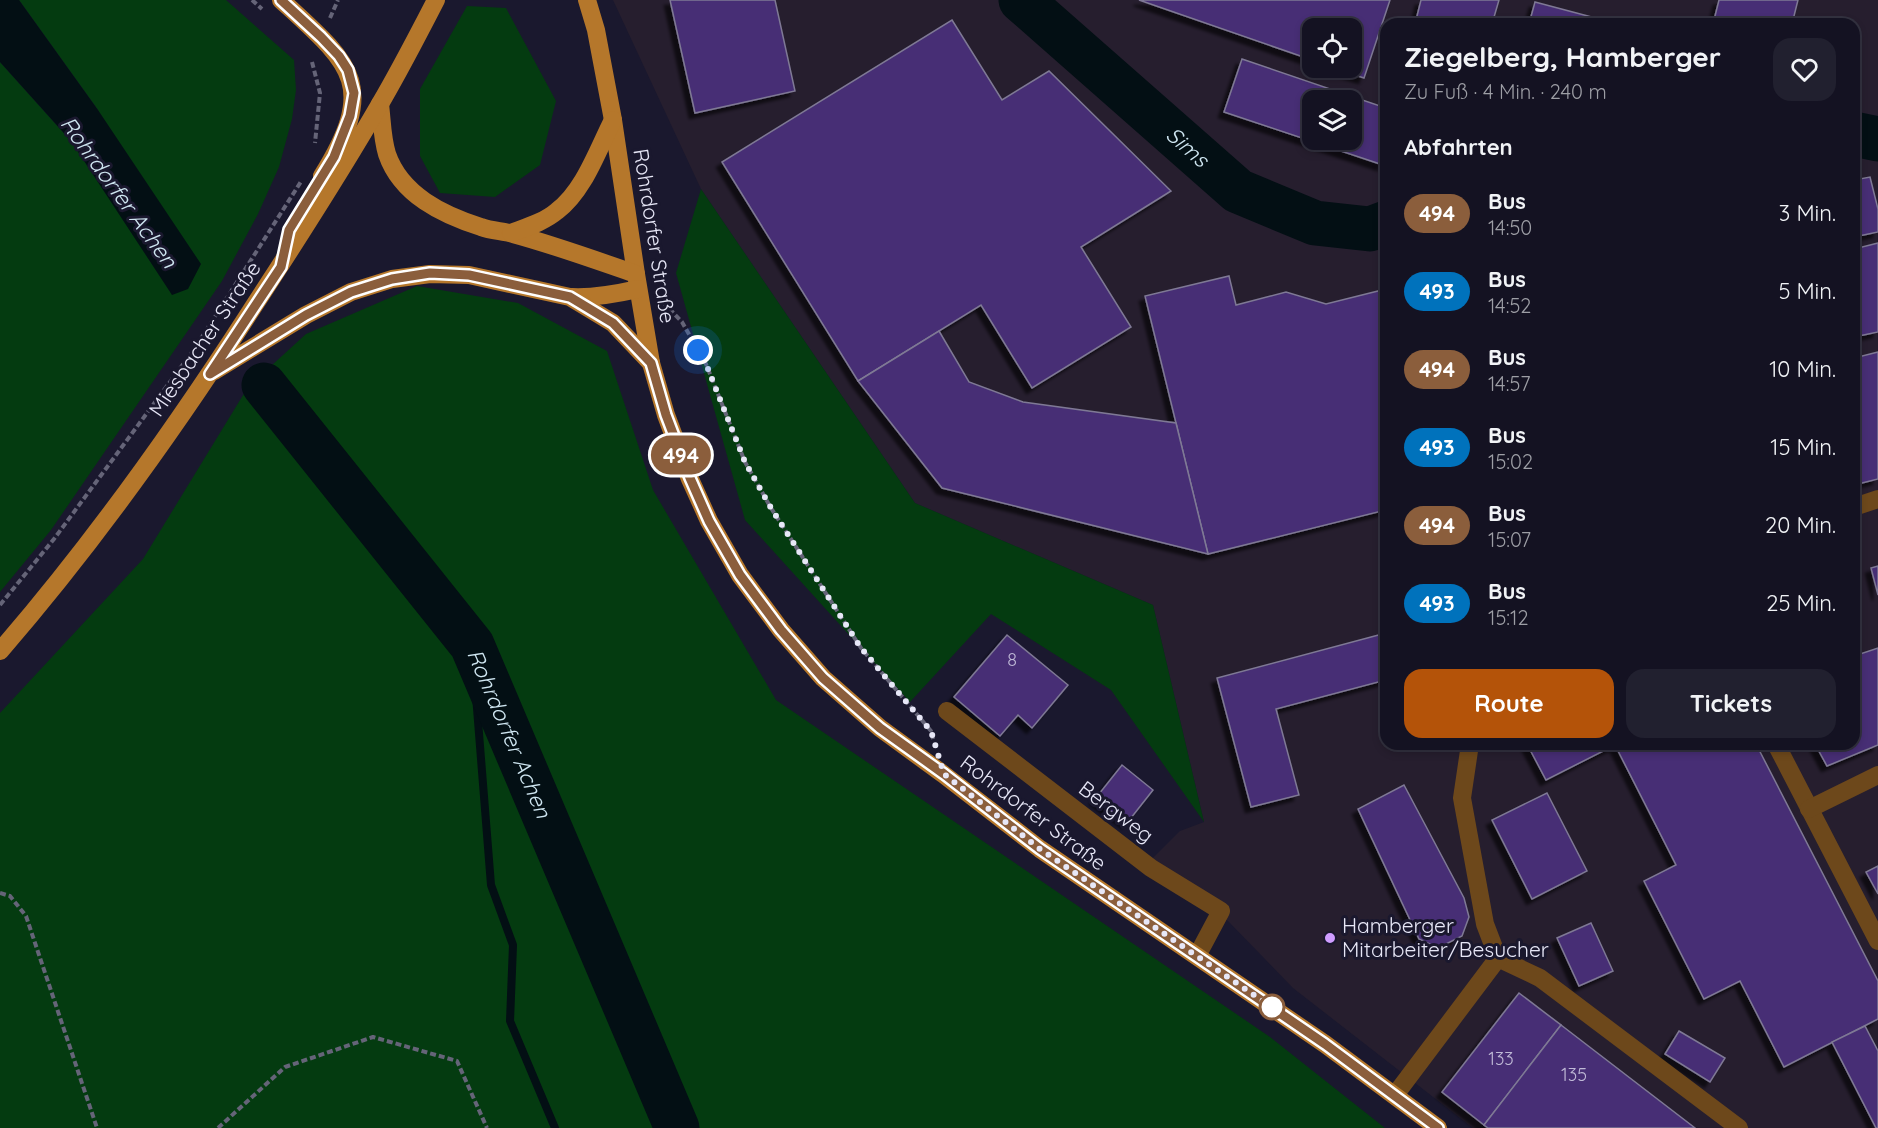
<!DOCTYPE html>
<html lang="de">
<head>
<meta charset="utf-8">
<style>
  :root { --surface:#141222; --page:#21202f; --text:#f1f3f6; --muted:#9d9ea5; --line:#333240; --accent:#b45309 }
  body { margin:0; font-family:Quicksand,sans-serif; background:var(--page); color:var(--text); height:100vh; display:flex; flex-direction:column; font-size:22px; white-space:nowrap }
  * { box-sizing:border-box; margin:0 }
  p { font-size:20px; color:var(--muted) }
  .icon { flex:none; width:33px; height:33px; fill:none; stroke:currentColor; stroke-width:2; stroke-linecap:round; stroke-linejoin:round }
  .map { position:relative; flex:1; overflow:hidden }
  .sheet { position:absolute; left:1380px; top:18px; width:480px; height:732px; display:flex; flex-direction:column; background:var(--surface); border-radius:18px; box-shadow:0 3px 9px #0003,0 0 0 2px var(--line) }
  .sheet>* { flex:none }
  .badge { padding:0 12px; border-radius:20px; font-size:21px; line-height:39px }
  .controls { position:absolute; left:1302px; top:18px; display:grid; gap:12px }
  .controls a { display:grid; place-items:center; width:60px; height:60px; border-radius:12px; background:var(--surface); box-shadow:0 3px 9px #0003,0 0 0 2px var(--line); font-size:30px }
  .you { position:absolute; width:30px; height:30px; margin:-15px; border:4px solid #fff; border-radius:50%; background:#1a73e8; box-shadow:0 0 0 9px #1a73e833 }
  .map>.badge { position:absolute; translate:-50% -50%; box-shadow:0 0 0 3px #fff }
  h2 { padding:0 24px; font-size:22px; line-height:54px }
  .round { display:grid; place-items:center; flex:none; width:63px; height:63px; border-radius:18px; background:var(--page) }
  .summary { display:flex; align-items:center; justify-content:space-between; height:102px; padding:0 24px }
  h1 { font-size:28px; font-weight:700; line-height:45px }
  .cta { display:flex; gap:12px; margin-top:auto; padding:12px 24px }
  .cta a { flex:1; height:69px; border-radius:18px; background:var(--accent); color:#fff; font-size:24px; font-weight:700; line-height:69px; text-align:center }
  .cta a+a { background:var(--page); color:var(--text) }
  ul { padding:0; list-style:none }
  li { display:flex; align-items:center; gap:18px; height:78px; padding:0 24px }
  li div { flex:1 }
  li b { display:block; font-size:22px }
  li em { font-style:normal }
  li .badge { min-width:66px; font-weight:700; text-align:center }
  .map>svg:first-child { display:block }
</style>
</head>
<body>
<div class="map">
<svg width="1878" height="1128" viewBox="0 0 1878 1128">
  <defs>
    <filter id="shadow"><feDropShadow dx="-5.5" dy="5.5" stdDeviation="1.5" flood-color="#0009"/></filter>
  </defs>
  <rect width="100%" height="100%" fill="#1a182e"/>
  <path fill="#261e2e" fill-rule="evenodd" d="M613,0h1265v1128h-405l-180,-140 -65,-67 -77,-61 29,-29 24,-9 -51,-217 -238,-102 -214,-314zM1386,24h468v720h-468zM1312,28h40v40h-40zM1312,100h40v40h-40z"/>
  <g fill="#043b10">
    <polygon points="19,0 226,0 294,60 296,90 292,119 279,167 258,214 222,281 51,530 0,592 0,62 71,141 173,295 98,110"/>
    <polygon points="467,6 506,8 556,101 540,165 495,197 440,193 420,156 420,89"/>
    <polygon points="701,189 915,503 1153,605 1204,822 1111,690 991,614 910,702 745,520 676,273"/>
    <polygon points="417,286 518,303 607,351 653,490 776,700 1270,1037 1385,1128 0,1128 0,713 143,559 248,387 306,334"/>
  </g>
  <polygon fill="#030f14" points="0,0 19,0 98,110 201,264 188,289 172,295 71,141 0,62"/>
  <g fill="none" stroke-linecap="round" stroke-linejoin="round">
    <polyline stroke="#030f14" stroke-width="8" points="472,645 491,885 513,945 510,1021 555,1128"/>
    <g stroke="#030f14" stroke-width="45">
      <path id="s1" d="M1021,0l217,191 77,32 55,6 16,-6"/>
      <polyline points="1854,134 1878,139"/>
      <path id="s2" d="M264,385l208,260 205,483"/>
    </g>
  </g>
  <g fill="#462f74" stroke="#7f7995" stroke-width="1.5" fill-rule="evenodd" filter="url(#shadow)">
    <polygon points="670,0 775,0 795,91 695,113"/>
    <polygon points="1139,0 1390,0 1364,78 1334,68 1352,68 1352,28 1312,28 1312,60"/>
    <polygon points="1421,0 1499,0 1492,24 1415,24"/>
    <polygon points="1719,0 1798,0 1792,24 1713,24"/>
    <polygon points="1535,2 1618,24 1529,24"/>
    <polygon points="952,20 1002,100 1049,71 1171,191 1081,247 1131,327 1032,388 981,305 858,381 722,162"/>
    <path d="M1242,59l144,49v48l-3,9 -159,-53zM1312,100h40v40h-40z"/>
    <polygon points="1870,177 1878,209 1878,232 1854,237 1854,180"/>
    <polygon points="1878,243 1878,332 1854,337 1854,249"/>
    <polygon points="1229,276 1236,305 1286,292 1326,304 1386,289 1386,510 1208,554 1145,296"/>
    <polygon points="939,331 969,382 1023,402 1176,423 1208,554 942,488 858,381"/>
    <polygon points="1878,352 1878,479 1854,485 1854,358"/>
    <polygon points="1878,566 1878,595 1871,568"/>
    <polygon points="1386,633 1386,680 1276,709 1299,795 1251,807 1217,678"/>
    <polygon points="1007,635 1068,685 1032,728 1018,715 1000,736 954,697"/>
    <polygon points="1878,648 1878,745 1827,766 1815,744 1854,744 1854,656"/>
    <polygon points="1527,744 1756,744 1878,981 1878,1019 1784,1067 1740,981 1704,999 1644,881 1676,865 1615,745 1546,780"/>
    <polygon points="1122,765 1153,790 1127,823 1095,799"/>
    <polygon points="1404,785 1464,898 1469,917 1462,936 1438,948 1419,939 1358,809"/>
    <polygon points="1547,793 1587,871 1532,899 1492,820"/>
    <polygon points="1878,866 1878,894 1866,872"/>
    <polygon points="1591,923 1613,971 1579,986 1557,938"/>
    <polygon points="1519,993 1561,1025 1484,1125 1442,1092"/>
    <polygon points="1561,1025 1695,1128 1488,1128 1484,1125"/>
    <polygon points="1865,1026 1878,1051 1878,1128 1876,1128 1832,1042"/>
    <polygon points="1679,1031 1725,1058 1710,1082 1665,1054"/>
  </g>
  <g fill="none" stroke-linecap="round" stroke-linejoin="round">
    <g stroke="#656478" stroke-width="4" stroke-dasharray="6 3" stroke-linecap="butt">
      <polyline points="252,0 262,9"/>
      <polyline points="330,18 338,0"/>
      <polyline points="312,62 320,93 315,143"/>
      <polyline points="663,302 682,322 706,364 745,462 771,508 861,648 931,731 933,739"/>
      <polyline points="0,605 54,539 195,348 302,180"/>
      <polyline points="0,893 10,896 26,916 97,1128"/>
      <polyline points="218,1128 285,1067 373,1037 457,1061 487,1128"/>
    </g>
    <g stroke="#6d481b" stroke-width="18">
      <polyline points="1854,507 1878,499"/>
      <polyline points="947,711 1151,868 1221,911 1197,956"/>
      <polyline points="1776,744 1878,941"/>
      <polyline points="1809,809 1878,775"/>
      <polyline points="1498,958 1540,978 1739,1128"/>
      <polyline points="1395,1095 1498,958 1485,924 1462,798 1470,744"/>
    </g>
    <g stroke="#b5772b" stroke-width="18">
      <path d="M281,0c70,64 98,84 41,176"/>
      <polyline points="587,0 596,30 613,120 636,274 651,363 666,415 690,479 709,521 740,575 781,630 823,678 880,728 943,774 1040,849 1325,1044 1438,1128"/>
      <path d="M380,104c2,16 2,34 7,50 14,41 56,61 94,73 11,4 22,4 32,7 41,11 82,26 123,40"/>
      <path d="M511,233c16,-6 33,-11 46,-22 27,-20 41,-62 56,-91"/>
      <path d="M572,297c22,1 44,-3 66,-8"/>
      <polyline points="214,371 306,315 351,292 392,279 430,274 469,275 570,297 613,323 651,363"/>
      <path d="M0,651c92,-106 174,-221 250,-339 45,-69 89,-137 130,-208 20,-34 38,-69 56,-104"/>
    </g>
  </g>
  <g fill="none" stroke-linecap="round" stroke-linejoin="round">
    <g stroke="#fff" stroke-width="14">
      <polyline id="line" points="281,0 321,37 339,56 348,70 354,93 350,116 334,157 289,230 281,267 210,374 306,315 351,292 392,279 430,273 469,275 570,297 613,323 651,363 666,415 690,478 709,521 740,575 781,630 823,678 880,728 944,774 1040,849 1325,1044 1438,1128"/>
    </g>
    <use href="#line" stroke="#8b5e3c" stroke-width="9"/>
    <polyline stroke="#e7e7f7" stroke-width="6" stroke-dasharray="0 10.8" points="698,350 706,364 745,462 771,508 861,648 931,731 944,774 1040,849 1276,1010 1272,1007"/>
  </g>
  <circle fill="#d09dff" stroke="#1a182e" stroke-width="2" cx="1330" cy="938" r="6"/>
  <circle fill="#fff" stroke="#8b5e3c" stroke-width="3" cx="1272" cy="1007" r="12"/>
  <g text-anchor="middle" stroke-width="6" stroke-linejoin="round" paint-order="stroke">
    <g font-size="18" fill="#bfb9d6">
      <text x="1012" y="666">8</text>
      <text x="1501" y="1065">133</text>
      <text x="1574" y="1081">135</text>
    </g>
    <g font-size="21" fill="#e7e7f7" stroke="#1a182e">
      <text transform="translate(654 236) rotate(81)" y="7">Rohrdorfer Straße</text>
      <text transform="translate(205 339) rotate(-56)" y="7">Miesbacher Straße</text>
      <text transform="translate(1116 812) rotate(37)" y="7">Bergweg</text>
      <text transform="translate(1033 813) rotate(37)" y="7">Rohrdorfer Straße</text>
    </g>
    <g font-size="21" fill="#e7e7f7" stroke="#1a182e" text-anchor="start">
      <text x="1342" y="933">Hamberger<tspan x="1342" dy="24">Mitarbeiter/Besucher</tspan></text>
    </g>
    <g font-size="22" font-style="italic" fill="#cfe6f1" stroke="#1a182e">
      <text dy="8" stroke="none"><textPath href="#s1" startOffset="222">Sims</textPath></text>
      <text transform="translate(119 192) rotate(54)" y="8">Rohrdorfer Achen</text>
      <text dy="8" stroke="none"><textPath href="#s2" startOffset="429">Rohrdorfer Achen</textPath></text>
    </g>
  </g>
</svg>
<div class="controls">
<a><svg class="icon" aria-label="locate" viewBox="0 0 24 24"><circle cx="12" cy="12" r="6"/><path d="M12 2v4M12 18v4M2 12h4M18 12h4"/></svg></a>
<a><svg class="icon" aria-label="layers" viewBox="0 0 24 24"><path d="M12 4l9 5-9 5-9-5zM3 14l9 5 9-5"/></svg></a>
</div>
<div class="you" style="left:698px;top:350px"></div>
<b class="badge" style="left:681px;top:455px;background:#8b5e3c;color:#fff">494</b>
<section class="sheet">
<div class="summary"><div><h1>Ziegelberg, Hamberger</h1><p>Zu Fuß · 4 Min. · 240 m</p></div><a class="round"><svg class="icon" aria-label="heart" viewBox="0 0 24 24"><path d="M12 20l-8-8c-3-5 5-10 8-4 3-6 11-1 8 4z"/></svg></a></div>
<h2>Abfahrten</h2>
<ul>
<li><span class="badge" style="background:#8b5e3c;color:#fff">494</span><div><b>Bus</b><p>14:50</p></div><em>3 Min.</em></li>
<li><span class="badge" style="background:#0072bc;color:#fff">493</span><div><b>Bus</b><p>14:52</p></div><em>5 Min.</em></li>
<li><span class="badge" style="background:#8b5e3c;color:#fff">494</span><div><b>Bus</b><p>14:57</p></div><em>10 Min.</em></li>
<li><span class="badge" style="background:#0072bc;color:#fff">493</span><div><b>Bus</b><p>15:02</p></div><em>15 Min.</em></li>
<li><span class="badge" style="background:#8b5e3c;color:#fff">494</span><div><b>Bus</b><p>15:07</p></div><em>20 Min.</em></li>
<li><span class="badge" style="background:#0072bc;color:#fff">493</span><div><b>Bus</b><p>15:12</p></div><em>25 Min.</em></li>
</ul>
<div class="cta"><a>Route</a><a>Tickets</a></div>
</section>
</div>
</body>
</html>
